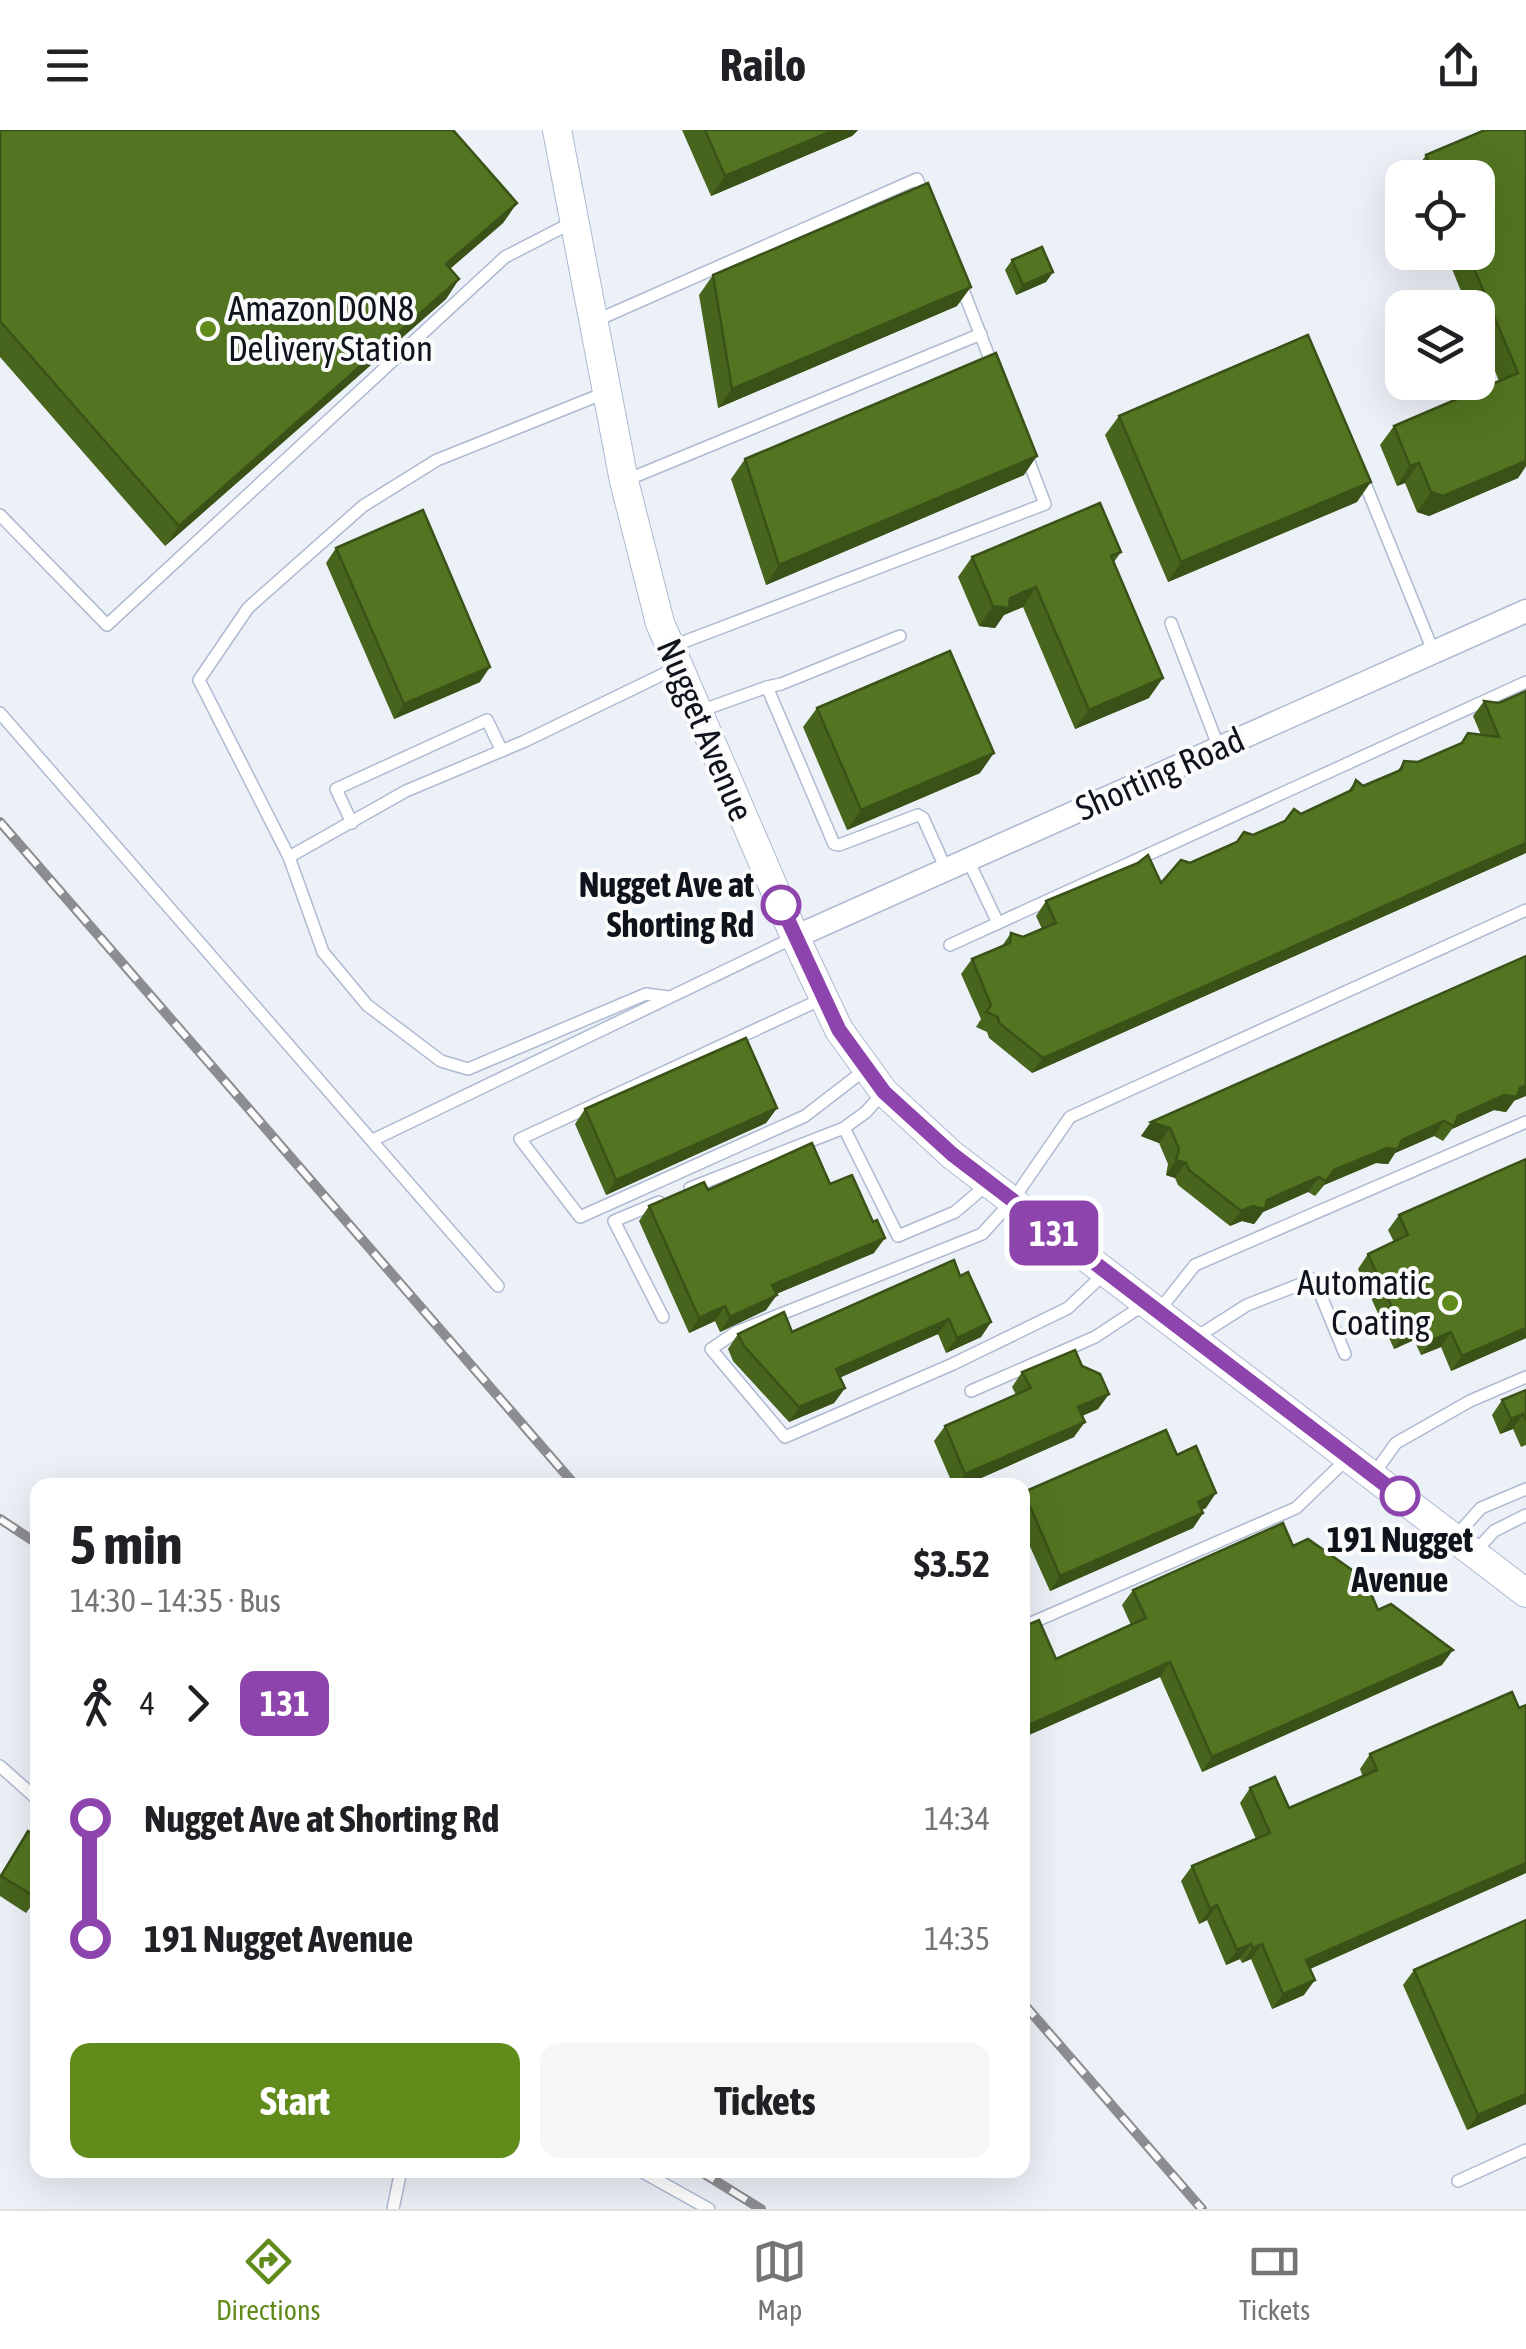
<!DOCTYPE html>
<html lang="en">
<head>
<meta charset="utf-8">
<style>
  :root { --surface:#fff; --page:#f6f6f6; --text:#202124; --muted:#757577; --line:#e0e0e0; --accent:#618c1b }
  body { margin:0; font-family:"Asap Condensed",sans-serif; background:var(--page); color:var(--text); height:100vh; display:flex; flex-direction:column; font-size:38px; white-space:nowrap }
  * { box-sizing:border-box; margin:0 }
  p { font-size:32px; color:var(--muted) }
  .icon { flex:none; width:55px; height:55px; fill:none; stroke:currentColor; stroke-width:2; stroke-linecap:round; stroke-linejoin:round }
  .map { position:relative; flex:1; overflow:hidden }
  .details { position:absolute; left:30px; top:1348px; width:1000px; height:700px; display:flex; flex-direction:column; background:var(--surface); border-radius:20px; box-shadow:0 10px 40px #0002 }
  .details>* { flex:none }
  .badge { padding:0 20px; border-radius:15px; font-size:35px; line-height:65px }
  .tools { position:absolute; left:1385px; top:30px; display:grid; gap:20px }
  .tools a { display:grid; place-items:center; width:110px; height:110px; border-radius:20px; background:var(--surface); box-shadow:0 10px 40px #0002; font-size:50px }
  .map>.badge { position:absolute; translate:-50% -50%; box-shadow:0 0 0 5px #fff }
  .legs { display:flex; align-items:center; gap:15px; height:110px; padding:0 40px; font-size:32px }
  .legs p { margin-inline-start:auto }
  .summary { display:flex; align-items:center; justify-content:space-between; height:170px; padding:0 40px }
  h1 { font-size:55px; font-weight:700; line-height:75px }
  .primary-button { display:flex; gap:20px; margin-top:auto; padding:20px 40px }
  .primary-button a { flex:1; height:115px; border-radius:20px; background:var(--accent); color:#fff; font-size:40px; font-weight:700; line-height:115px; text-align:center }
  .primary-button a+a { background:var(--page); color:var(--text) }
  ul { padding:0 40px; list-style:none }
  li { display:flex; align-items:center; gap:35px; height:120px; font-size:38px }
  li i { display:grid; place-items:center; width:15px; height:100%; margin:0 12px; background:currentColor }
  li i::after { content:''; width:25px; height:25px; margin:-12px; border:8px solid; border-radius:50%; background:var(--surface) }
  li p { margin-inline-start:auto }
  li:first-child i { background:linear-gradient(#0000 50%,currentColor 0) }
  li:last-child i { background:linear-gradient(currentColor 50%,#0000 0) }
  header { display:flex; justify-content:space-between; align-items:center; height:130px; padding:0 40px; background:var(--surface); font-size:45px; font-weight:700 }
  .dock { display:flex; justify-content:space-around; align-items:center; height:140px; border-top:2px solid var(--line); background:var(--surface); font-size:28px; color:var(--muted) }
  .dock a { display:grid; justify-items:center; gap:5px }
  .dock .selected { color:var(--accent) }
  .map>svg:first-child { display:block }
</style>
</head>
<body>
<header><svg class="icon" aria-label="menu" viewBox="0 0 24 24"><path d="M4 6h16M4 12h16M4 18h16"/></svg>Railo<svg class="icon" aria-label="share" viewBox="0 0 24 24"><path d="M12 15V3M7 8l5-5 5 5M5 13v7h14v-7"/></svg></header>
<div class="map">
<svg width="1526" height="2079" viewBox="0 0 1526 2079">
  <rect width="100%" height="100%" fill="#fbfbfb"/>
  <path fill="#ecf0f7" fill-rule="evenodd" d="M0,0h1526v2079h-1526zM1402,48h76v74h-76zM1402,178h76v74h-76zM38,1355h984v685h-984z"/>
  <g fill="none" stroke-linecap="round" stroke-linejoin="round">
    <g stroke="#adbad2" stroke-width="14">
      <g id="service">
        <polyline points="960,152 993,237"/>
        <polyline points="595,191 917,49 926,70"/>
        <polyline points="607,262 437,330 363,376 248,478 199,550 289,727 406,661 525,611 676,538"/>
        <polyline points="1362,346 1434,523"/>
        <polyline points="624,351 981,204"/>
        <polyline points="0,385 107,495 505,127 575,91"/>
        <polyline points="1171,493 1219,618"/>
        <polyline points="673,516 1045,374 1026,324"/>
        <polyline points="767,557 781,554 900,506"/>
        <polyline points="700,581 767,557 834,714 839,715 918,685 923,688 946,739"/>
        <polyline points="0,583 498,1156"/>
        <polyline points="352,693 336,659 487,590 502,621"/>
        <polyline points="289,727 323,822 367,875 441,931 468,939 646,864 668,867"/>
        <polyline points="968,730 998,793"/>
        <polyline points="950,815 1526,552"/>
        <polyline points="824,868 520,1009 580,1087 805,986 866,939"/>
        <polyline points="883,963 866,982 844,998 898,1106 955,1082 989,1053"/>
        <polyline points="373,1010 795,807"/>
        <polyline points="690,1058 844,998"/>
        <polyline points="659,1072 614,1091 663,1187"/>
        <polyline points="1105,1143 1068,1178 953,1234 785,1307 711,1219 736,1202 982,1104 1012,1071 1070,987 1526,780"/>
        <polyline points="1157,1183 1195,1135 1526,992"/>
        <polyline points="1195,1208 1247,1175 1314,1149 1345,1224"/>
        <polyline points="971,1261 1095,1207 1145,1174"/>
        <polyline points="1373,1345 1396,1313 1470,1271 1526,1247"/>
        <polyline points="1455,1407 1481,1378 1526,1359"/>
        <polyline points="1474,1423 1494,1401 1526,1385"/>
        <polyline points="1022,1497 1296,1378 1349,1327"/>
        <polyline points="0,1636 38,1670"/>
        <polyline points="639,2040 709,2079"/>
        <polyline points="1458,2051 1526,2020"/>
        <polyline points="393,2079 401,2040"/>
      </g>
    </g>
    <g stroke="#adbad2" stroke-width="25">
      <polyline id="minor" points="795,807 1526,481"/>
    </g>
    <g stroke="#adbad2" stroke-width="30">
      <polyline id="tertiary" points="557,0 624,351 660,493 795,807 839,900 884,962 952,1025 1526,1463"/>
    </g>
    <use href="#service" stroke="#fff" stroke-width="11"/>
    <use href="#minor" stroke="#fff" stroke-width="22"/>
    <use href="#tertiary" stroke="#fff" stroke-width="28"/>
    <g stroke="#8b8d91" stroke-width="10">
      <g id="rail">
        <polyline points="0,692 575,1355"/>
        <polyline points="0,1389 38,1414"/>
        <polyline points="1022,1872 1202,2079"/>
        <polyline points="698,2040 761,2079"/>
      </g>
    </g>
    <use href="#rail" stroke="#fbfbfb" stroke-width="6" stroke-dasharray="19" stroke-linecap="butt"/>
  </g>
  <g fill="#47651c">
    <polygon points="0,0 517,73 503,93 450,139 459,149 446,169 165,416 0,227"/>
    <polygon points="682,0 858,0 852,6 711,66"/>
    <polygon points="1526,2 1526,336 1518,348 1429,386 1417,382 1405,353 1397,356 1380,315 1394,296 1499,251 1478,200 1478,178 1468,178 1445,122 1478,122 1478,48 1413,48 1412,45 1426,25"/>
    <polygon points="1012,130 1053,142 1046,152 1016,165 1005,140"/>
    <polygon points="713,145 957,176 718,278 699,165"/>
    <polygon points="1119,286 1357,372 1168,452 1105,305"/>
    <polygon points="745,329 1024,345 766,455 731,349"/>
    <polygon points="336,418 480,552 394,589 326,433"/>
    <polygon points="1121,422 1114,432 1149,568 1075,599 1023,477 1004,485 995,498 979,496 958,447 972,427"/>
    <polygon points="1526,560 1526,723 1032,943 989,908 987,902 976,897 981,889 961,844 972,829 1002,816 1011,803 1023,807 1042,799 1036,786 1046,771 1161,753 1190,733 1347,663 1356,650 1363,656 1397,642 1404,631 1418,632 1481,605 1473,586 1484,571 1499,573 1524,563"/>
    <polygon points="817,578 980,643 847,700 803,597"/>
    <polygon points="1514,971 1506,982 1494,980 1452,999 1443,1011 1434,1006 1395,1023 1388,1034 1376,1033 1324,1055 1315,1066 1308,1062 1263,1082 1254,1094 1242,1091 1230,1096 1178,1055 1175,1048 1166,1045 1168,1034 1159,1013 1141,1006 1151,992"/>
    <polygon points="777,978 766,993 606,1065 575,994 585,979"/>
    <polygon points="830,1054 874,1123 776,1164 766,1180 720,1202 715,1191 689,1203 639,1091 649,1076 708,1060"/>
    <polygon points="1399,1085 1526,1208 1451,1241 1441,1217 1421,1225 1414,1210 1394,1219 1358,1139 1368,1124 1394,1112 1388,1100"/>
    <polygon points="960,1146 991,1192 981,1207 946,1223 938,1204 840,1247 845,1258 834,1273 789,1292 733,1231 728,1219 738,1204 792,1202"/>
    <polygon points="1082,1236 1109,1264 1098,1279 1082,1286 1074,1307 965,1355 953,1355 934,1311 945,1296 1016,1265 1012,1257 1022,1242"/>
    <polygon points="1526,1260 1526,1315 1521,1317 1513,1299 1500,1304 1492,1285 1502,1270"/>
    <polygon points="1177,1325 1206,1378 1202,1380 1203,1383 1193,1398 1050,1461 1022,1399 1024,1362"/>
    <polygon points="1293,1416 1378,1480 1442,1535 1202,1642 1160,1547 1022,1608 1022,1497 1056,1529 1131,1495 1122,1475 1133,1460"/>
    <polygon points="1526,1575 1526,1743 1310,1839 1304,1865 1272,1879 1251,1829 1242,1833 1240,1829 1226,1835 1207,1790 1199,1794 1181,1751 1192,1736 1256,1709 1240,1673 1250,1658 1289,1678 1363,1647 1360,1639 1370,1624"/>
    <polygon points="28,1701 38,1767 26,1783 0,1766 0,1745"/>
    <polygon points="1414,1840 1526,1974 1467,2000 1403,1855"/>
  </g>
  <g fill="#3a5217">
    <polygon points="834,0 858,0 852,6 711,66 725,46"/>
    <polygon points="517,73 503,93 432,154 446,134"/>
    <polygon points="1053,142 1046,152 1016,165 1023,155"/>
    <polygon points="459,149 446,169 165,416 179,396"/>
    <polygon points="971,157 957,176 718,278 732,259"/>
    <polygon points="1037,326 1024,345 766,455 779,435"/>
    <polygon points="1526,331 1526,336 1518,348 1429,386 1417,382 1431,362"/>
    <polygon points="1419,333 1405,353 1397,356 1410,336"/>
    <polygon points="1371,352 1357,372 1168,452 1181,432"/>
    <polygon points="1036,457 1023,477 1004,485 995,498 979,496 993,476"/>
    <polygon points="490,537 480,552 394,589 404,574"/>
    <polygon points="1163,548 1149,568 1075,599 1089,580"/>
    <polygon points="994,623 980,643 847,700 861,680"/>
    <polygon points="1526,713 1526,723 1032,943 1043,928"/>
    <polygon points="1526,955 1526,966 1514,971 1506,982 1494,980 1452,999 1458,986"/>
    <polygon points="777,978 766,993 606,1065 616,1050"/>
    <polygon points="1444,991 1434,1006 1395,1023 1388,1034 1376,1033 1324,1055 1315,1066 1334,1040"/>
    <polygon points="1151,992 1170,998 1159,1013 1141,1006"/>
    <polygon points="1176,1030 1186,1033 1175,1048 1166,1045"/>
    <polygon points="1319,1047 1308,1062 1263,1082 1254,1094 1242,1091 1230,1096 1241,1081"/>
    <polygon points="885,1108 874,1123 762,1170 772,1155"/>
    <polygon points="777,1165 766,1180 720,1202 730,1187"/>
    <polygon points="725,1176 715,1191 689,1203 699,1188"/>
    <polygon points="949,1189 938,1204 826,1254 836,1239"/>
    <polygon points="991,1192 981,1207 946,1223 957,1208"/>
    <polygon points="1425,1195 1414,1210 1394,1219 1404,1204"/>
    <polygon points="1526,1198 1526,1208 1451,1241 1462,1226"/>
    <polygon points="1451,1202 1441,1217 1421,1225 1432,1210"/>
    <polygon points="845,1258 834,1273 789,1292 799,1277"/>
    <polygon points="1109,1264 1098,1279 1067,1292 1078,1277"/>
    <polygon points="1523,1284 1513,1299 1500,1304 1511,1289"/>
    <polygon points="1085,1292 1074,1307 965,1355 958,1355 965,1344"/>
    <polygon points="1216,1363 1206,1378 1187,1386 1198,1372"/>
    <polygon points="1203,1383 1193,1398 1050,1461 1060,1446"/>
    <polygon points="1453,1520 1442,1535 1202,1642 1212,1627"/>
    <polygon points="1170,1532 1160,1547 1022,1608 1022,1604 1029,1595"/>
    <polygon points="1526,1733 1526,1743 1296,1845 1306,1830"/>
    <polygon points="1217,1775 1207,1790 1199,1794 1210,1779"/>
    <polygon points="1251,1814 1240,1829 1226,1835 1237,1820"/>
    <polygon points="1262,1814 1251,1829 1242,1833 1253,1818"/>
    <polygon points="1315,1850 1304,1865 1272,1879 1283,1864"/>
    <polygon points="1526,1964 1526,1974 1467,2000 1478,1985"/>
  </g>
  <g fill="#537521" stroke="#3a5217" stroke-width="2.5">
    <polygon points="0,0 453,0 517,73 446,134 459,149 179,396 0,191"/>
    <polygon points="705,0 834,0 725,46"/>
    <polygon points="1485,0 1525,0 1526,2 1526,331 1443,366 1431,362 1419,333 1410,336 1394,296 1518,243 1467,122 1478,122 1478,48 1435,48 1426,25"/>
    <polygon points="928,53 971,157 732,259 713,145"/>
    <polygon points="1042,117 1053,142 1023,155 1012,130"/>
    <polygon points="1308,205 1371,352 1181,432 1119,286"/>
    <polygon points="996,223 1037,326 779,435 745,329"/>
    <polygon points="1100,373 1121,422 1111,426 1163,548 1089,580 1036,457 1010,468 1009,478 993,476 972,427"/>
    <polygon points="423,380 490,537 404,574 336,418"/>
    <polygon points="950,521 994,623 861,680 817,578"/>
    <polygon points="1526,561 1526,713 1043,928 999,893 998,887 986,882 991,875 972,829 1010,813 1011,803 1023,807 1056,793 1046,771 1138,733 1148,725 1161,753 1181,730 1190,733 1237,712 1244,702 1253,705 1285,691 1294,679 1301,684 1352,660 1356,650 1363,656 1401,640 1404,631 1418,632 1462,613 1468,603 1499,607 1484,571 1499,573"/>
    <polygon points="1526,826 1526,955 1520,958 1517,967 1504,965 1458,986 1454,996 1444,991 1402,1010 1398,1019 1387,1018 1334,1040 1326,1051 1319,1047 1267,1070 1265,1079 1253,1076 1241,1081 1189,1040 1186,1033 1176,1030 1179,1019 1170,998 1151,992"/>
    <polygon points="746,908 777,978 616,1050 585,979"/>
    <polygon points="812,1013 830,1054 852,1045 873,1092 877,1090 885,1108 772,1155 777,1165 730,1187 725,1176 699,1188 649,1076 704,1052 708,1060"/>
    <polygon points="1526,1029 1526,1198 1462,1226 1451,1202 1432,1210 1425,1195 1404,1204 1368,1124 1408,1105 1399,1085"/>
    <polygon points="954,1130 960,1146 968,1142 991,1192 957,1208 949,1189 836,1239 845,1258 799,1277 744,1216 738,1204 784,1182 792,1202"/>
    <polygon points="1075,1220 1082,1236 1100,1244 1109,1264 1078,1277 1085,1292 965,1344 945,1296 1031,1258 1022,1242"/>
    <polygon points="1526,1260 1526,1290 1523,1284 1511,1289 1502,1270"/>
    <polygon points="1166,1300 1177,1325 1196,1316 1216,1363 1198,1372 1203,1383 1060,1446 1024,1362"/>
    <polygon points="1283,1393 1293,1416 1308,1409 1365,1449 1378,1480 1391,1474 1453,1520 1212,1627 1170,1532 1029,1595 1022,1581 1022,1497 1039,1490 1056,1529 1146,1488 1133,1460"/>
    <polygon points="1512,1562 1519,1578 1526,1575 1526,1733 1306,1830 1315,1850 1283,1864 1262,1814 1253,1818 1251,1814 1237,1820 1217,1775 1210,1779 1192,1736 1270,1703 1250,1658 1275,1647 1289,1678 1377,1640 1370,1624"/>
    <polygon points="28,1701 38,1707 37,1768 1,1746"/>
    <polygon points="1526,1790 1526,1964 1478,1985 1414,1840"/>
  </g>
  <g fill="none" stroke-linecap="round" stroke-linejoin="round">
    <g stroke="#fff" stroke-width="22">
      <polyline id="line-1" points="781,775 839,900 884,962 952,1024 1400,1366"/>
    </g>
    <use href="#line-1" stroke="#8e44ad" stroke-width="15"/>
  </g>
  <g fill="#618c1b" stroke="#fbfbfb" stroke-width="4">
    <circle cx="208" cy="199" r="10"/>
    <circle cx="1450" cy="1173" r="10"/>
  </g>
  <g fill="#fff" stroke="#8e44ad" stroke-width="5">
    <circle cx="781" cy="775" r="18"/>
    <circle cx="1400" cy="1366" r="18"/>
  </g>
  <g text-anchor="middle" stroke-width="8" stroke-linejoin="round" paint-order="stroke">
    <g font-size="35" fill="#0f141c" stroke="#fbfbfb" text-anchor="start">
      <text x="228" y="191">Amazon DON8<tspan x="228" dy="40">Delivery Station</tspan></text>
      <text x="1430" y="1165" text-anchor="end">Automatic<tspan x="1430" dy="40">Coating</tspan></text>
    </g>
    <g font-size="35" fill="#0f141c" stroke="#fbfbfb">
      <text transform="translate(705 600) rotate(67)" y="12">Nugget Avenue</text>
      <text transform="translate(1160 644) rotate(-24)" y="12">Shorting Road</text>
    </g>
    <g font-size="35" font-weight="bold" fill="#0f141c" stroke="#fbfbfb" text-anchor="end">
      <text x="754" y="767">Nugget Ave at<tspan x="754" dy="40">Shorting Rd</tspan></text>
      <text x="1400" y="1422" text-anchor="middle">191 Nugget<tspan x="1400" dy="40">Avenue</tspan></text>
    </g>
  </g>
</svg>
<div class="tools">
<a><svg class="icon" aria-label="locate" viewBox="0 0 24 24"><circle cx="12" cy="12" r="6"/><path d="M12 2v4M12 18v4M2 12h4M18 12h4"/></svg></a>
<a><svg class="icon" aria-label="layers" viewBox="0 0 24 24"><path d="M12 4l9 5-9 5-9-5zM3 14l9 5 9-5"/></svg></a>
</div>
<b class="badge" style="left:1054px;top:1103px;background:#8e44ad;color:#fff">131</b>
<section class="details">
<div class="summary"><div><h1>5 min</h1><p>14:30 – 14:35 · Bus</p></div><b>$3.52</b></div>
<div class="legs"><svg class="icon" aria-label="walk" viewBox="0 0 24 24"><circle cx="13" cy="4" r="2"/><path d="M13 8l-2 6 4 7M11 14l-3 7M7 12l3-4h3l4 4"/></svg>4<svg class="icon" aria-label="forward" viewBox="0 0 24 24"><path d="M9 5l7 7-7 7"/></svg><b class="badge" style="background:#8e44ad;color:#fff">131</b></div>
<ul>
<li><i style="color:#8e44ad"></i><b>Nugget Ave at Shorting Rd</b><p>14:34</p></li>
<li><i style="color:#8e44ad"></i><b>191 Nugget Avenue</b><p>14:35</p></li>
</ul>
<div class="primary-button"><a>Start</a><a>Tickets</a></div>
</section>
</div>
<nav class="dock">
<a class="selected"><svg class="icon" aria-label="directions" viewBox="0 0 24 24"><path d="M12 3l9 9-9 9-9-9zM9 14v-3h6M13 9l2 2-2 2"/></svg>Directions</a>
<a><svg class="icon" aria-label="map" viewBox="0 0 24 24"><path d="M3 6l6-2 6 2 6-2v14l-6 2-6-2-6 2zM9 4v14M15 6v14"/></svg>Map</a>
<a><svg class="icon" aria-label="tickets" viewBox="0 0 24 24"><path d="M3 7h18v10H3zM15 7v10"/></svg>Tickets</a>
</nav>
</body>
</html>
